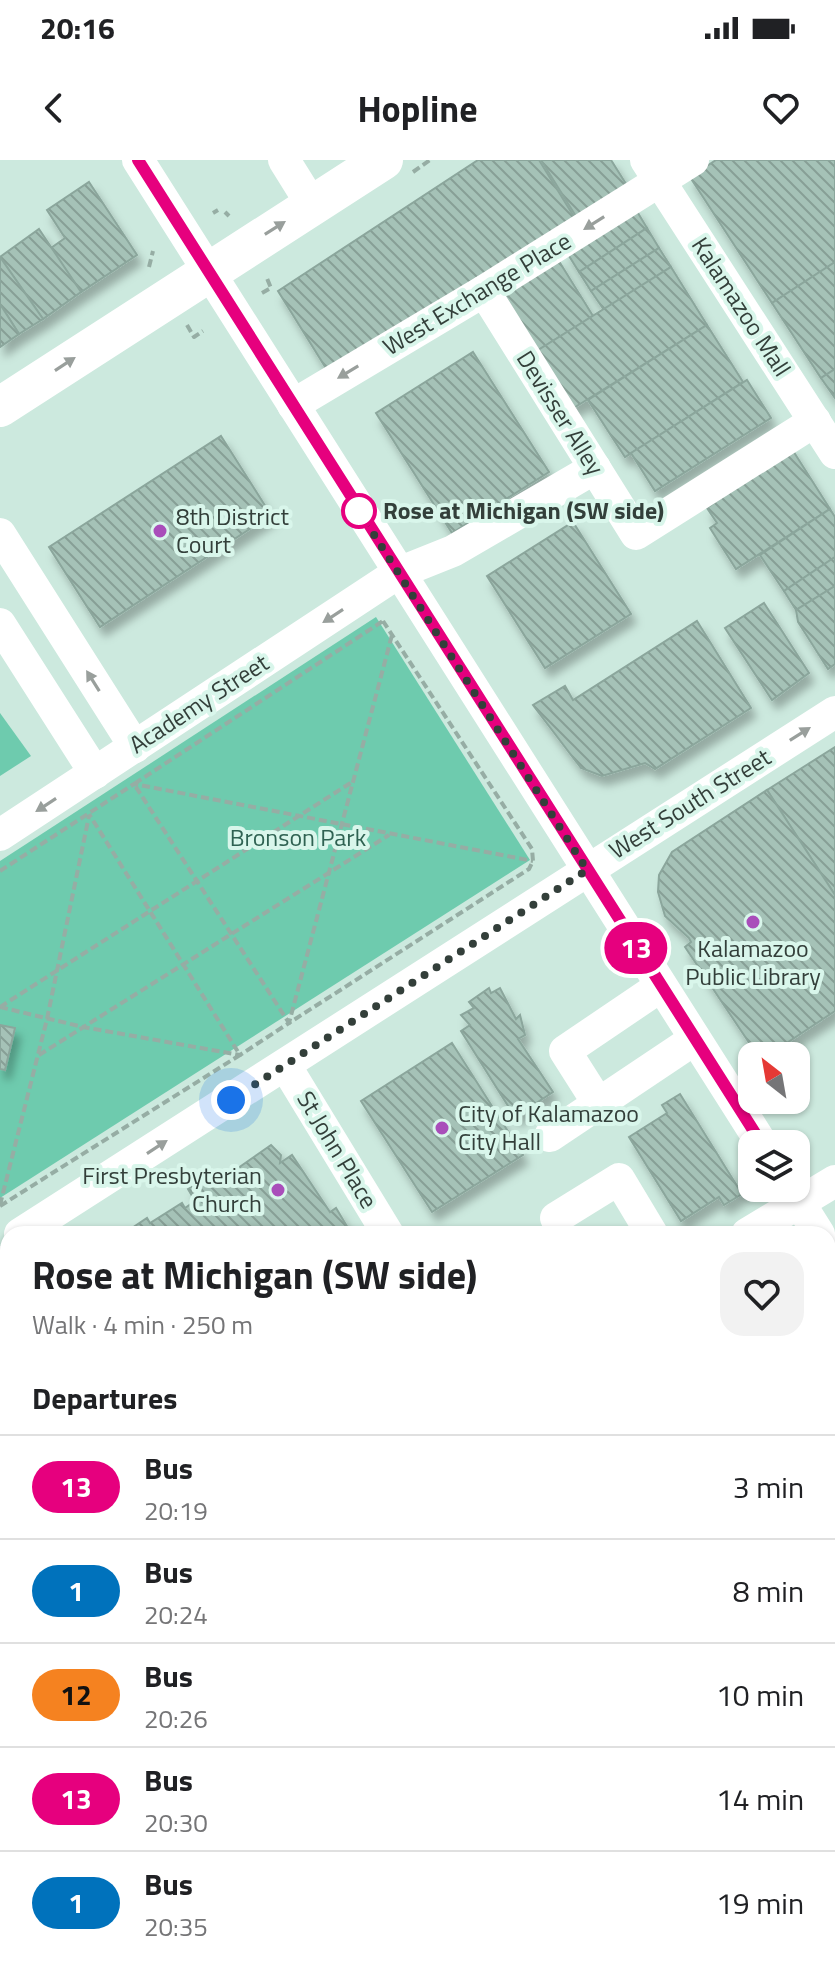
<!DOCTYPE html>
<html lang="en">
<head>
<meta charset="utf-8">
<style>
  :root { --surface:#fff; --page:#f2f2f2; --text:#202124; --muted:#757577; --line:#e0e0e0 }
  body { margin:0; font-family:"Titillium Web",sans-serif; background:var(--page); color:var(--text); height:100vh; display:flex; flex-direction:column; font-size:30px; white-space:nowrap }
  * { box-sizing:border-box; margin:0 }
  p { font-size:26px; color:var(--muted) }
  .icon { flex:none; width:44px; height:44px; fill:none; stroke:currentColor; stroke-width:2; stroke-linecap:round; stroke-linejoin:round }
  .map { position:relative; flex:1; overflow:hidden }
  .drawer { position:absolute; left:0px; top:1066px; width:836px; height:744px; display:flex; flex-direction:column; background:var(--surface); border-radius:24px 24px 0 0; box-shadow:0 2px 6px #0004 }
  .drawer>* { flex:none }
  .badge { padding:0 16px; border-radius:26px; font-size:28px; line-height:52px }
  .needle { width:52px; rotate:329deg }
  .fabs { position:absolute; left:738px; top:882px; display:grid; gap:16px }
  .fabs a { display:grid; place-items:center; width:72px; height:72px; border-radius:16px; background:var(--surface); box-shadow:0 2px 6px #0004; font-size:40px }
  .you { position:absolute; width:40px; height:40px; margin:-20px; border:6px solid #fff; border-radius:50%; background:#1a73e8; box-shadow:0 0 0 12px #1a73e833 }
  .map>.badge { position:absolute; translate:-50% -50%; box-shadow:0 0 0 4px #fff }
  h2 { padding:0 32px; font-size:30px; line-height:72px }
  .round { display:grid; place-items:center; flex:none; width:84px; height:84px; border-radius:24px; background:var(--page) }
  .overview { display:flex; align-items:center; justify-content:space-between; height:136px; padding:0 32px }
  h1 { font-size:38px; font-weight:700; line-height:60px }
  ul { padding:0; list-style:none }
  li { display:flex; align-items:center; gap:24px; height:104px; padding:0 32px; border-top:2px solid var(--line) }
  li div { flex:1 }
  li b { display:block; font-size:30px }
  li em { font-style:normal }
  li .badge { min-width:88px; font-weight:700; text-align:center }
  .status { display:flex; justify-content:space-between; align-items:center; height:56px; padding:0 40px; background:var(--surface); direction:ltr }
  .status svg { height:22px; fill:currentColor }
  header { display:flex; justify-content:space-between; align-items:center; height:104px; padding:0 32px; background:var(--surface); font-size:36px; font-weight:700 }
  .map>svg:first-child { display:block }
</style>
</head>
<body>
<div class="status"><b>20:16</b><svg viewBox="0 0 49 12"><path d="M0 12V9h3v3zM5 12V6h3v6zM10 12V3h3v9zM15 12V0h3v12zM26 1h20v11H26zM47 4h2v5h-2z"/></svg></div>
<header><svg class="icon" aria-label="back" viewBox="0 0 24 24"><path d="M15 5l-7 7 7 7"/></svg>Hopline<svg class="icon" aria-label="heart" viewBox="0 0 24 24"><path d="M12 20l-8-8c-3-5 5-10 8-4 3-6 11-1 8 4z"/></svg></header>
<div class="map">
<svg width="835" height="1810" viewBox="0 0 835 1810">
  <defs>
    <pattern id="building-back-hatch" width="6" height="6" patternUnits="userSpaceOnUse" patternTransform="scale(2)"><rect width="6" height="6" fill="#a5c2b7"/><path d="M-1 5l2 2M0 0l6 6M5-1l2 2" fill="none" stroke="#879f96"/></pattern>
    <filter id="shadow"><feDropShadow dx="5" dy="9" stdDeviation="4" flood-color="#0004"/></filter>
  </defs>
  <rect width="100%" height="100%" fill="#cce9de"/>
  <g fill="#6ecbae">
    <polygon points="376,457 530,700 0,1038 0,701"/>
    <polygon points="0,553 31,596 0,616"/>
  </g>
  <g fill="url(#building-back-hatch)" stroke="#8ba69c" stroke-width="2" filter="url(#shadow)">
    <polygon points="478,0 539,0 576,60 329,213 278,131"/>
    <polygon points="541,0 611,0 633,35 582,66"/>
    <polygon points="716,0 835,0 835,102 772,143 690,17"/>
    <polygon points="89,22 137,95 81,132 51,88 65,78 47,50"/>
    <polygon points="635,48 647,68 579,112 566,91"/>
    <polygon points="647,68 659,88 591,131 579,112"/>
    <polygon points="39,69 81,132 43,159 0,97"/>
    <polygon points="659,88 671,107 604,150 591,131"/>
    <polygon points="0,97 43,159 19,174 0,144"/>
    <polygon points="557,98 593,156 535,192 499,133"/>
    <polygon points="835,102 835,209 821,218 772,143"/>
    <polygon points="671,107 707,165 572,249 535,192"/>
    <polygon points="0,144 19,174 0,187"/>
    <polygon points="707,165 743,222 625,297 588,240"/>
    <polygon points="473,192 549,312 452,373 376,253"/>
    <polygon points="835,209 835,238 821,218"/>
    <polygon points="747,220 771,258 655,331 631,293"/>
    <polygon points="221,276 271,355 100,467 49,387"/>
    <polygon points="790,286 830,349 736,409 710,368 717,363 707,348"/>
    <polygon points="830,349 835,357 835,397 784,431 760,395"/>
    <polygon points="573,362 631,454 545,508 487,416"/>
    <polygon points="835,397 835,426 796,450 784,431"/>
    <polygon points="835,426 835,504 828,509 798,462 796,450"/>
    <polygon points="764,443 809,513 772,540 725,468"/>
    <polygon points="697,461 751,548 655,609 645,603 602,616 581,608 533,545 565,526 573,540"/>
    <polygon points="835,587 835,735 767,630"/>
    <polygon points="767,630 835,735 835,851 767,896 758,896 685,787 691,782 689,778 665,756 658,732 659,715 672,692"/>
    <polygon points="489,828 491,833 500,828 516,859 520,855 525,875 518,879 553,932 515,957 461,871 470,865 461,855 474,848 469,842"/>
    <polygon points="0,865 15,868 5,910 0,909"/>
    <polygon points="452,883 523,995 432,1052 361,941"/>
    <polygon points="680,934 742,1034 724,1045 719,1037 681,1061 629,977 667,953 662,945"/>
    <polygon points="271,985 281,995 280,1003 292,995 330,1052 336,1048 348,1068 344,1074 136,1074 132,1068 147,1058 150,1063 182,1043 185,1048 195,1041 188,1029 212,1013 218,1022"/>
    <polygon points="828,1179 835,1190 835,1307 828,1295"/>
    <polygon points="4,1188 8,1194 8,1298 0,1303 0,1191"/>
    <polygon points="8,1330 8,1440 0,1445 0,1335"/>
    <polygon points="835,1454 835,1492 830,1495 828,1458"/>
    <polygon points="835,1739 835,1769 829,1772 828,1743"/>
    <polygon points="543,1802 577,1802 582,1810 543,1810 540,1804"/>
    <polygon points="588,1802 624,1802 629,1810 592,1810"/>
    <polygon points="755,1802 780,1802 785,1810 760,1810"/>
  </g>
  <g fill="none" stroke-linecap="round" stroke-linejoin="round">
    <g stroke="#96ada4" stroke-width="4" stroke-dasharray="8 4" stroke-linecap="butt">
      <polyline points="413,12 430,0"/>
      <polyline points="225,52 229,56"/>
      <polyline points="213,53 218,50"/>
      <polyline points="149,107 153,91"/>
      <polyline points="262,133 271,128 266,116"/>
      <polyline points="187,165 194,177 203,171"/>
      <polygon points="383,461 532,689 533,701 529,709 289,863 134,624"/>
      <polyline points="0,711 134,624 533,701"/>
      <polyline points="0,847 83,867 240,895 289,863 392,475"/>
      <polyline points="0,847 352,622"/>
      <polyline points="39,895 389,675"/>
      <polyline points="0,1045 47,859 89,656"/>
      <polyline points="0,1046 240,895 89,654"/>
    </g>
    <g stroke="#fff" stroke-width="32">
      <polyline points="138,0 762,984"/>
      <polyline points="284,0 312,45"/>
      <polyline points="646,0 835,293"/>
      <polyline points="484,131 636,374 815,261"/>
      <polyline points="293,245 484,131 693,0"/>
      <polyline points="0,374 135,587"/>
      <polyline points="0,464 95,613"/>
      <polyline points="0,675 398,413 453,391 595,308"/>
      <polyline points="285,905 388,1074"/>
      <polyline points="598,943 565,891 661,826"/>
      <polyline points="550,976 695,879"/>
      <polyline points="790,1028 819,1074"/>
      <polyline points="556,1058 619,1019 652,1074"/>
      <polyline points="20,1074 835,552"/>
      <polyline points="747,1074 835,1021"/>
      <polyline points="828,1088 835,1100"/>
      <polyline points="0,1517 8,1512"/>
      <polyline points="828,1534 835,1545"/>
      <polyline points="0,1572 8,1567"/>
      <polyline points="828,1576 835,1571"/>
      <polyline points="0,1619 8,1632"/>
      <polyline points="828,1700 834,1710"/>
      <polyline points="0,1726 8,1740"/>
      <polyline points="44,1802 48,1810"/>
      <polyline points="682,1802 687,1810"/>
      <polyline points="0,1803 8,1798"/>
    </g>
    <g stroke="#fff" stroke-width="40">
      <polyline points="0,247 383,0"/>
      <polyline points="0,1106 8,1119"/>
      <polyline points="424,1802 429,1810"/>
    </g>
  </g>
  <defs><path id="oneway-solid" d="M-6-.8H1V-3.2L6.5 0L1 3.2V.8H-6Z" transform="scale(2)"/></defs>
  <g fill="#999f9c">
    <use href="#oneway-solid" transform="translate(594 63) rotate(148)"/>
    <use href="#oneway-solid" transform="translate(275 68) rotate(-32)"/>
    <use href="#oneway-solid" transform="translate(65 204) rotate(-33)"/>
    <use href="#oneway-solid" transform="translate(348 212) rotate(149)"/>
    <use href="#oneway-solid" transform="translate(333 456) rotate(147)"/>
    <use href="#oneway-solid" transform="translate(93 521) rotate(-122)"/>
    <use href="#oneway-solid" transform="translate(800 574) rotate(-32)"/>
    <use href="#oneway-solid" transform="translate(46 645) rotate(147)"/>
    <use href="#oneway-solid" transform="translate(157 987) rotate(-33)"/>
  </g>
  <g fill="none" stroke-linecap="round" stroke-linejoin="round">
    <g stroke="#fff" stroke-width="18">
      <polyline id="line" points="138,0 762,984"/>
    </g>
    <use href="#line" stroke="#e6007e" stroke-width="12"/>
    <polyline stroke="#333f3a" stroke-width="8" stroke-dasharray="0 14.4" points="231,940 587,710 359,351"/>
  </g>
  <circle fill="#fff" stroke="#e6007e" stroke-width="4" cx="359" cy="351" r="16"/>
  <g fill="#a94eba" stroke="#d9f6eb" stroke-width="3">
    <circle cx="160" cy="371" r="8"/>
    <circle cx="753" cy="762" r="8"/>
    <circle cx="442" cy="968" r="8"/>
    <circle cx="278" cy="1030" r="8"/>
  </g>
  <g text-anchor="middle" stroke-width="8" stroke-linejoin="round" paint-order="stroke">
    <g font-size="24" fill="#333f3a" stroke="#d9f6eb">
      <text transform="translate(477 134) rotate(-31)" y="8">West Exchange Place</text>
      <text transform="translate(741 147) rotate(57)" y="8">Kalamazoo Mall</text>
      <text transform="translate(560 253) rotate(58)" y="8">Devisser Alley</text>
      <text transform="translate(199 544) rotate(-33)" y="8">Academy Street</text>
      <text transform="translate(690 644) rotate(-32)" y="8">West South Street</text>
      <text transform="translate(337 990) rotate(59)" y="8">St John Place</text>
    </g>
    <g font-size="24" font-weight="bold" fill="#333f3a" stroke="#d9f6eb" text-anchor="start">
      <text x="383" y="359">Rose at Michigan (SW side)</text>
    </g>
    <g font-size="24" fill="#333f3a" stroke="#d9f6eb" text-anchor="start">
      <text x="176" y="365">8th District<tspan x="176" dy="28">Court</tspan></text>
      <text x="753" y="797" text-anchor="middle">Kalamazoo<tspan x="753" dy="28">Public Library</tspan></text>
      <text x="458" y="962">City of Kalamazoo<tspan x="458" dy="28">City Hall</tspan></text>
      <text x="262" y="1024" text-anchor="end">First Presbyterian<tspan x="262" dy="28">Church</tspan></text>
    </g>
    <g font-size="24" fill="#2f6252" stroke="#d9f6eb">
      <text x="298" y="686">Bronson Park</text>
    </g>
  </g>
</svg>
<div class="fabs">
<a><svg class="needle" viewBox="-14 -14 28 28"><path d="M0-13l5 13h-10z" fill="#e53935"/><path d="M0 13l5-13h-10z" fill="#757577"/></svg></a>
<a><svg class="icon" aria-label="layers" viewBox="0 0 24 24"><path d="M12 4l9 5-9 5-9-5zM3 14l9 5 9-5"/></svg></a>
</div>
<div class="you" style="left:231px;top:940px"></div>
<b class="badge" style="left:636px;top:788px;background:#e6007e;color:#fff">13</b>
<section class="drawer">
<div class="overview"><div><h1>Rose at Michigan (SW side)</h1><p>Walk · 4 min · 250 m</p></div><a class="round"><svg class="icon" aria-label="heart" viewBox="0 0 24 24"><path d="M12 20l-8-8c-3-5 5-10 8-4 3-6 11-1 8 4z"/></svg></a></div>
<h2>Departures</h2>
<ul>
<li><span class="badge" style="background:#e6007e;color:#fff">13</span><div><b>Bus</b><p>20:19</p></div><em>3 min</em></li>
<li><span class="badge" style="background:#0072bc;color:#fff">1</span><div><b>Bus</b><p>20:24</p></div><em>8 min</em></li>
<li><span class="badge" style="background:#f58220;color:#111">12</span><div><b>Bus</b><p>20:26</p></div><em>10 min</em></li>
<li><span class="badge" style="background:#e6007e;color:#fff">13</span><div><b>Bus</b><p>20:30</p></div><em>14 min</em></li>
<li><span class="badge" style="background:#0072bc;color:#fff">1</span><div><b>Bus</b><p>20:35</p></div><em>19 min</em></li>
</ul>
</section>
</div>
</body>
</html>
